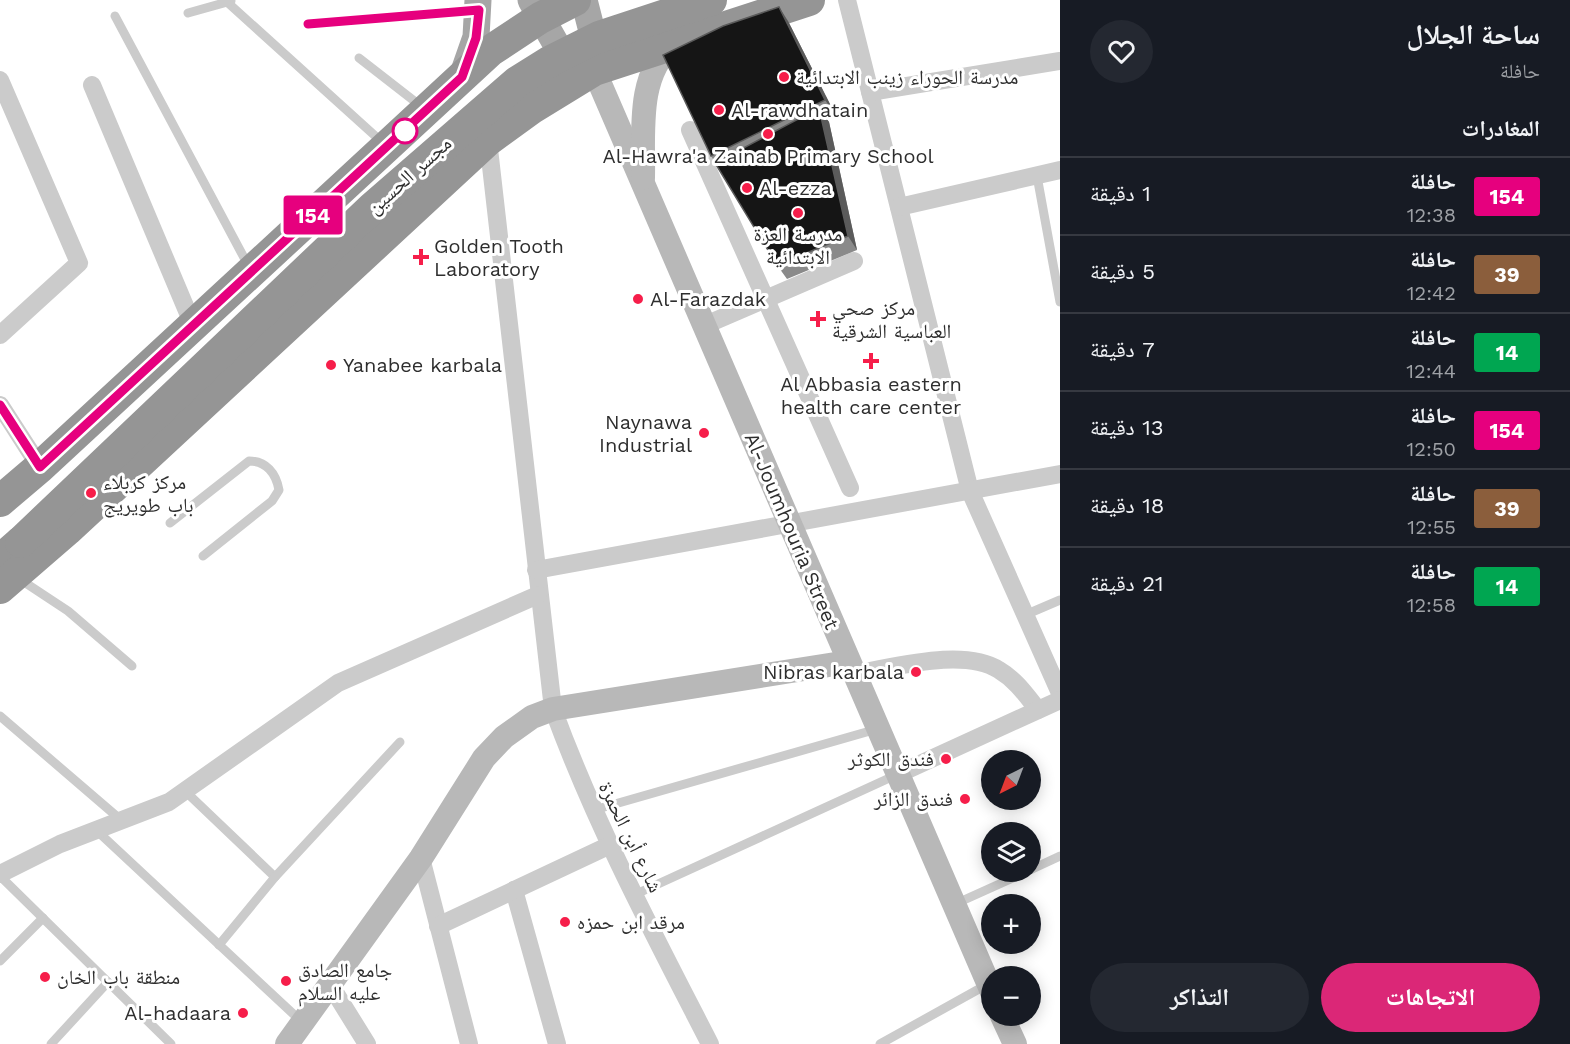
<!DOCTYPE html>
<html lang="ar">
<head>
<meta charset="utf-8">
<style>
  :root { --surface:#171b24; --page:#242831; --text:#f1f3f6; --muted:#9ea1a6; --line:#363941; --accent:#db2777 }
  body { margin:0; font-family:"Work Sans","Noto Naskh Arabic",sans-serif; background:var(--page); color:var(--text); direction:rtl; height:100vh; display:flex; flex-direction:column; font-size:22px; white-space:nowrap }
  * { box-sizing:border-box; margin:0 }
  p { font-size:20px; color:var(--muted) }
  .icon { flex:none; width:33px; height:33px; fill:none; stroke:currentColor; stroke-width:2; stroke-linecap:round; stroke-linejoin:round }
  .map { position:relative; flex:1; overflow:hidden; direction:ltr }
  .panel { display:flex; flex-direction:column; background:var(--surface); width:510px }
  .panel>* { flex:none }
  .badge { padding:0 12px; border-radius:4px; font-size:21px; line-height:39px }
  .needle { width:39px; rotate:222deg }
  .controls { position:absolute; left:981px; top:750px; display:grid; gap:12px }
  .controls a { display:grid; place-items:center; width:60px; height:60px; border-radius:50%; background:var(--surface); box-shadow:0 3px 15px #0003; font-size:30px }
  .map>.badge { position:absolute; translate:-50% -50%; box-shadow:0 0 0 3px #fff }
  h2 { padding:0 30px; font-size:22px; line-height:54px }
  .round { display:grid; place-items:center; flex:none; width:63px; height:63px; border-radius:32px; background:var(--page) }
  .summary { display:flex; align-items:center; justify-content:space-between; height:102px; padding:0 30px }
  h1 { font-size:28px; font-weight:800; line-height:45px }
  .button { display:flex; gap:12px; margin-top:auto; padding:12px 30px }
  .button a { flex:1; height:69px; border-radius:36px; background:var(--accent); color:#fff; font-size:24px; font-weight:800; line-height:69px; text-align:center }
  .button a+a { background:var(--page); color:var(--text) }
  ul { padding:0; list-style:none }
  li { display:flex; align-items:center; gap:18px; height:78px; padding:0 30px; border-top:2px solid var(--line) }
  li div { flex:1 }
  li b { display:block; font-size:22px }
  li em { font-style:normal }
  li .badge { min-width:66px; font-weight:700; text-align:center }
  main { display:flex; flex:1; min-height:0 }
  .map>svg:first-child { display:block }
</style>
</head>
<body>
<main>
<section class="panel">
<div class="summary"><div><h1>ساحة الجلال</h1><p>حافلة</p></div><a class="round"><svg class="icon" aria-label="heart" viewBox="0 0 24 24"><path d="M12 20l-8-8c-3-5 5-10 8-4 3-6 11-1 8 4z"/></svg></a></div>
<h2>المغادرات</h2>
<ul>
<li><span class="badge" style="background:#e6007e;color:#fff">154</span><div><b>حافلة</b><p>12:38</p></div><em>1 دقيقة</em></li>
<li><span class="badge" style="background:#8b5e3c;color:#fff">39</span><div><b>حافلة</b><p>12:42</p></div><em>5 دقيقة</em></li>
<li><span class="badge" style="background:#00a651;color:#fff">14</span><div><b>حافلة</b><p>12:44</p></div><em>7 دقيقة</em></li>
<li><span class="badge" style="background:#e6007e;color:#fff">154</span><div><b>حافلة</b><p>12:50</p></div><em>13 دقيقة</em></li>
<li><span class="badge" style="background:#8b5e3c;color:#fff">39</span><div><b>حافلة</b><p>12:55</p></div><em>18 دقيقة</em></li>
<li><span class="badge" style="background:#00a651;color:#fff">14</span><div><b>حافلة</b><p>12:58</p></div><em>21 دقيقة</em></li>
</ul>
<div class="button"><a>الاتجاهات</a><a>التذاكر</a></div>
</section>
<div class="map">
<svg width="1060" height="1044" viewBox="0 0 1060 1044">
  <rect width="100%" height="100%" fill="#fff"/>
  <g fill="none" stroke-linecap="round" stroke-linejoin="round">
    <g stroke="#cbcbcb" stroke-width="9">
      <polyline points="227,2 383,143"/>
      <polyline points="188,13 231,1"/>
      <polyline points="115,16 249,267"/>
      <polyline points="308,24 473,10"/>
      <polyline points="359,58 422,107"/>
      <polyline points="1037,176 1060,302"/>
      <path d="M170,523l79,-62c17,0 27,12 30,29l-7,11 -69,55"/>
      <polyline points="18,578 68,611 132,666"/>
      <polyline points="1025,615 1060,600"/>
      <polyline points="0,716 121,820"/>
      <polyline points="185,791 275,877"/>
      <polyline points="594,810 877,729"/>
      <polyline points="96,830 303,1023"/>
      <polyline points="1030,870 1060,856"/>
      <polyline points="0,876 171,1044"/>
      <polyline points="634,895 896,775"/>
      <polyline points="955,904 1026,872"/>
      <polyline points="219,945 275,877 400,742"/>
      <polyline points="0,961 43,918"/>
      <polyline points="51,1044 108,982"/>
      <polyline points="880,1044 988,984"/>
    </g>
    <g stroke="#cbcbcb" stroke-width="18">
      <polyline points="847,0 970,491 1060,693"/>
      <polyline points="0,80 79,263 0,335"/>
      <polyline points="92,85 193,325"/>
      <polyline points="870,92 1060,61"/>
      <polyline points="690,130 850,488"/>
      <path d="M488,140l65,569c43,117 100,224 157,335"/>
      <polyline points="899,207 1060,170"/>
      <polyline points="703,326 854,261"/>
      <polyline points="0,405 40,467"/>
      <polyline points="536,570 1060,474"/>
      <path d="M853,674c40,-6 110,-27 146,-4 17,10 27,25 39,40"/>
      <polyline points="896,775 1060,700"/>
      <polyline points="421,858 469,1044"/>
      <polyline points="0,874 60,844 169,802 338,683 538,595"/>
      <polyline points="514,890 557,1044"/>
      <polyline points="438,926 608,846"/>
      <polyline points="331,986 367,1044"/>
    </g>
    <g stroke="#b8b8b8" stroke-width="24">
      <polyline points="594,70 992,992"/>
      <path d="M643,178c1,-44 -7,-103 30,-134"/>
      <polyline points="1002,1016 1015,1044"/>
      <polyline points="287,1044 421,858 484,758 504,737 532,717 553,709 848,662"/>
    </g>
    <g stroke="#a6a6a6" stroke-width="27">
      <polyline points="531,0 568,65 578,70 594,70 596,47 584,0"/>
      <polyline points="462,77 476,37 478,0"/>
    </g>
    <g stroke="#959595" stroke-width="32">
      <polyline points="0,501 40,467 490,51 540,18 575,0"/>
      <polyline points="0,560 21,542"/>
      <polyline points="0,588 67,530 488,140 532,108 594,70 809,0"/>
    </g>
    <polyline stroke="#959595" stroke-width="32" points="21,542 372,208 517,82 549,62 599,37 711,0"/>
  </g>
  <polygon fill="#8a8a8a" points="788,21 835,114 826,118 829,122 857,250 787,279 777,265 711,156"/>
  <g fill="#5b5b5b">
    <polygon points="779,7 788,21 835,114 825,100"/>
    <polygon points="819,108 829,122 857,250 848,236"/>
  </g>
  <g fill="#151515" stroke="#5b5b5b" stroke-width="1.5">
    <polygon points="779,7 825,100 711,156 663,55 723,26"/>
    <polygon points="819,108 848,236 777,265 715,163"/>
  </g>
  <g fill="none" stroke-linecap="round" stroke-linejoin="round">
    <g stroke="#fff" stroke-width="14">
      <polyline id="line" points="0,405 40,467 462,77 476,38 479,10 308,24"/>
    </g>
    <use href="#line" stroke="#e6007e" stroke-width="9"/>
  </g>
  <g fill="#f61e4a" stroke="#fff" stroke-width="2">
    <circle cx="784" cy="77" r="6"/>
    <circle cx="719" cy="110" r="6"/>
    <circle cx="768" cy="134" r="6"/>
    <circle cx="747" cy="188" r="6"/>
    <circle cx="798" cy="213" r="6"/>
    <path d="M418 248h6v6h6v6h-6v6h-6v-6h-6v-6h6z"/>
    <circle cx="638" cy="299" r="6"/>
    <path d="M815 310h6v6h6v6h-6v6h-6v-6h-6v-6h6z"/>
    <path d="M868 352h6v6h6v6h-6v6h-6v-6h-6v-6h6z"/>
    <circle cx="331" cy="365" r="6"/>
    <circle cx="704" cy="433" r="6"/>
    <circle cx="91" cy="493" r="6"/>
    <circle cx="916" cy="672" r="6"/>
    <circle cx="946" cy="759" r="6"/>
    <circle cx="965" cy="799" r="6"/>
    <circle cx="565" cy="922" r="6"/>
    <circle cx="45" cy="977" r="6"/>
    <circle cx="286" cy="981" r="6"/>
    <circle cx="243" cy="1013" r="6"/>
  </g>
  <circle fill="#fff" stroke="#e6007e" stroke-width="3" cx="405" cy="131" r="12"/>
  <g text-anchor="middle" stroke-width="6" stroke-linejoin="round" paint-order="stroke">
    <g font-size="20" fill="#2e2e2e" stroke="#fff" text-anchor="start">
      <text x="796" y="84">مدرسة الحوراء زينب الابتدائية</text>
      <text x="731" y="117">Al-rawdhatain</text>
      <text x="768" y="163" text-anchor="middle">Al-Hawra'a Zainab Primary School</text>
      <text x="759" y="195">Al-ezza</text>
      <text x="798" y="241" text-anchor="middle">مدرسة العزة<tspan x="798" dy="23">الابتدائية</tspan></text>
      <text x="434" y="253">Golden Tooth<tspan x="434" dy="23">Laboratory</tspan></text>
      <text x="650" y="306">Al-Farazdak</text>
      <text x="832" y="315">مركز صحي<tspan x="832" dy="23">العباسية الشرقية</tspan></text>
      <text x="343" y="372">Yanabee karbala</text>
      <text x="871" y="391" text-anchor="middle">Al Abbasia eastern<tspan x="871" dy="23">health care center</tspan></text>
      <text x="692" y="429" text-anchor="end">Naynawa<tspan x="692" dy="23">Industrial</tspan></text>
      <text x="103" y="489">مركز كربلاء<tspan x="103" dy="23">باب طويريج</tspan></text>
      <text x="904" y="679" text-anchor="end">Nibras karbala</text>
      <text x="934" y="766" text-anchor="end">فندق الكوثر</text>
      <text x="953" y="806" text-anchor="end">فندق الزائر</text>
      <text x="577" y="929">مرقد ابن حمزه</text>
      <text x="298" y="977">جامع الصادق<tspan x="298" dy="23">عليه السلام</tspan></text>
      <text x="57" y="984">منطقة باب الخان</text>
      <text x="231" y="1020" text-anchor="end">Al-hadaara</text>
    </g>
    <g font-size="20" fill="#2e2e2e" stroke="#fff">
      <text transform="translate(409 175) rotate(-42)" y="7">مجسر الحسين</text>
      <text transform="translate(792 531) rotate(67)" y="7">Al-Joumhouria Street</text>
      <text transform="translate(631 837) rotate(64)" y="7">شارع أبن الحمزة</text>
    </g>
  </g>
</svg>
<div class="controls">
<a><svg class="needle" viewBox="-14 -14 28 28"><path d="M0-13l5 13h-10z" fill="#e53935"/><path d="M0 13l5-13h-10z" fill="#9ea1a6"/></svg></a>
<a><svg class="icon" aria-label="layers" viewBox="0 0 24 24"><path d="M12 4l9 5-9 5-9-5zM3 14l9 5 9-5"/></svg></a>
<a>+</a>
<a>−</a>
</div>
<b class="badge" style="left:313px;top:215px;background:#e6007e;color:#fff">154</b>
</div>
</main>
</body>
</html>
